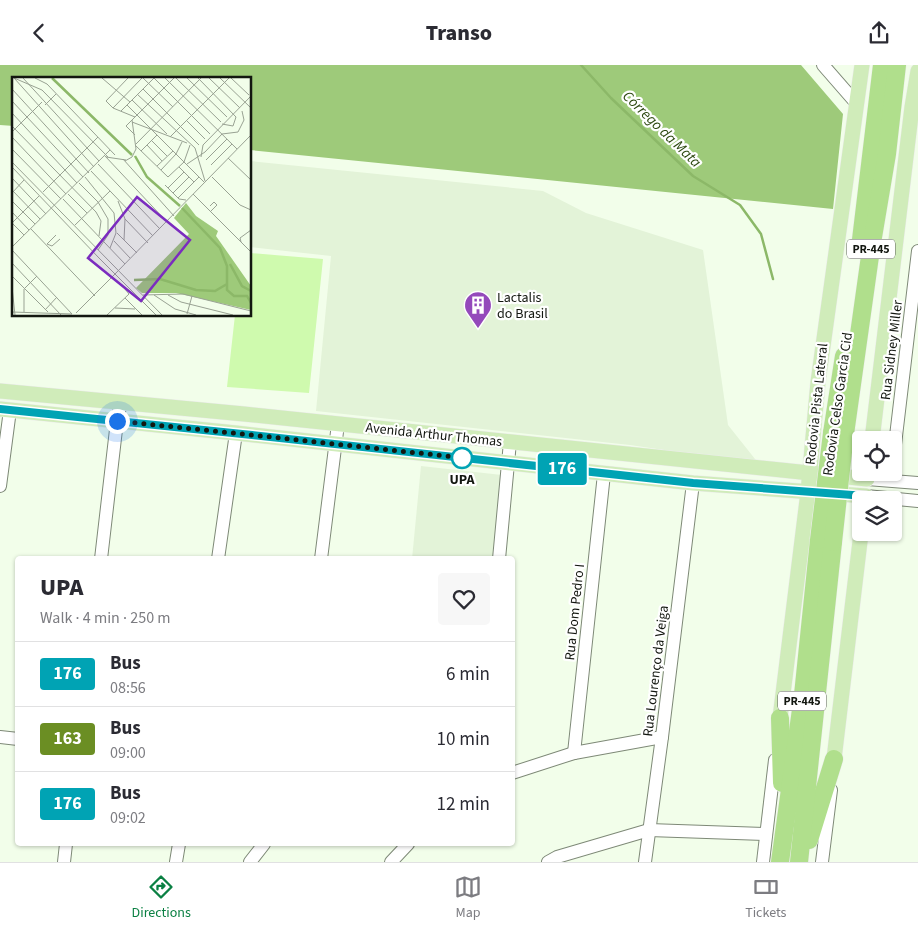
<!DOCTYPE html>
<html lang="en">
<head>
<meta charset="utf-8">
<style>
  :root { --surface:#fff; --page:#f7f7f7; --text:#2b2b33; --muted:#7c7c81; --line:#e1e1e2; --accent:#0b8043 }
  body { margin:0; font-family:"Source Sans 3",sans-serif; background:var(--page); color:var(--text); height:100vh; display:flex; flex-direction:column; font-size:19px; white-space:nowrap }
  * { box-sizing:border-box; margin:0 }
  p { font-size:16px; color:var(--muted) }
  .icon { flex:none; width:28px; height:28px; fill:none; stroke:currentColor; stroke-width:2; stroke-linecap:round; stroke-linejoin:round }
  .map { position:relative; flex:1; overflow:hidden }
  .details { position:absolute; left:15px; top:491px; width:500px; height:290px; display:flex; flex-direction:column; background:var(--surface); border-radius:5px; box-shadow:0 1px 4px #0004 }
  .details>* { flex:none }
  .badge { padding:0 10px; border-radius:4px; font-size:18px; line-height:32px }
  .buttons { position:absolute; left:852px; top:366px; display:grid; gap:10px }
  .buttons a { display:grid; place-items:center; width:50px; height:50px; border-radius:5px; background:var(--surface); box-shadow:0 1px 4px #0004; font-size:25px }
  .you { position:absolute; width:25px; height:25px; margin:-12px; border:4px solid #fff; border-radius:50%; background:#1a73e8; box-shadow:0 0 0 8px #1a73e833 }
  .map>.badge { position:absolute; translate:-50% -50%; box-shadow:0 0 0 2px #fff }
  .round { display:grid; place-items:center; flex:none; width:52px; height:52px; border-radius:5px; background:var(--page) }
  .headline { display:flex; align-items:center; justify-content:space-between; height:85px; padding:0 25px }
  h1 { font-size:24px; font-weight:800; line-height:38px }
  ul { padding:0; list-style:none }
  li { display:flex; align-items:center; gap:15px; height:65px; padding:0 25px; border-top:1px solid var(--line) }
  li div { flex:1 }
  li b { display:block; font-size:19px }
  li em { font-style:normal }
  li .badge { min-width:55px; font-weight:700; text-align:center }
  header { display:flex; justify-content:space-between; align-items:center; height:65px; padding:0 25px; background:var(--surface); font-size:22px; font-weight:800 }
  .dock { display:flex; justify-content:space-around; align-items:center; height:70px; border-top:1px solid var(--line); background:var(--surface); font-size:14px; color:var(--muted) }
  .dock a { display:grid; justify-items:center; gap:2px }
  .dock .active { color:var(--accent) }
  .map>svg:first-child { display:block }
</style>
</head>
<body>
<header><svg class="icon" aria-label="back" viewBox="0 0 24 24"><path d="M15 5l-7 7 7 7"/></svg>Transo<svg class="icon" aria-label="share" viewBox="0 0 24 24"><path d="M12 15V3M7 8l5-5 5 5M5 13v7h14v-7"/></svg></header>
<div class="map">
<svg width="918" height="797" viewBox="0 0 918 797">
  <rect width="100%" height="100%" fill="#f2feea"/>
  <g fill="#e3f3d8">
    <polygon points="250,96 543,126 586,148 703,185 728,360 759,399 630,380 316,346 331,191 250,182"/>
    <polygon points="421,401 502,410 494,494 412,494"/>
  </g>
  <polygon fill="#cffaae" points="250,188 323,194 309,328 227,322 235,250 250,250"/>
  <polygon fill="#9eca7a" points="0,0 801,0 843,49 833,144 250,85 250,14 14,14 14,61 0,60"/>
  <g fill="none" stroke-linecap="round" stroke-linejoin="round">
    <polyline stroke="#8cb868" stroke-width="2.5" points="581,0 611,33 693,111 740,140 761,169 773,214"/>
    <g stroke="#7e8977" stroke-width="14">
      <g id="minor">
        <polyline points="823,0 857,39"/>
        <polyline points="894,388 918,186"/>
        <polyline points="867,414 918,418"/>
        <polyline points="0,421 10,345"/>
        <polyline points="866,431 918,436"/>
        <polyline points="101,494 117,356 121,337"/>
        <polyline points="218,494 236,368"/>
        <polyline points="321,494 338,359"/>
        <polyline points="499,494 510,377"/>
        <polyline points="0,672 18,674"/>
        <polyline points="574,688 604,409"/>
        <polyline points="512,708 574,688 662,672"/>
        <polyline points="64,797 66,779"/>
        <polyline points="176,797 179,779"/>
        <polyline points="250,797 264,779"/>
        <polyline points="391,797 408,779"/>
        <polyline points="548,797 557,792 649,765 766,769"/>
        <polyline points="645,797 662,672 693,418"/>
        <polyline points="763,797 775,695"/>
        <polyline points="822,797 831,725"/>
      </g>
    </g>
    <g stroke="#ececec" stroke-width="16">
      <g id="major">
        <polyline points="0,326 244,349 867,414"/>
        <polyline points="0,344 236,368 693,418 866,431"/>
        <polyline points="872,375 912,42 918,6"/>
        <polyline points="780,653 808,427 818,317 862,0"/>
        <polyline points="834,694 861,468"/>
      </g>
    </g>
    <g stroke="#ececec" stroke-width="19">
      <g id="highway">
        <polyline points="860,183 882,0"/>
        <polyline points="832,368 844,291"/>
        <polyline points="845,369 871,184 887,89 897,0"/>
        <polyline points="780,653 782,718"/>
        <polyline points="809,775 834,694"/>
        <polyline points="780,797 803,630 819,475"/>
        <polyline points="799,797 833,477"/>
      </g>
    </g>
    <use href="#minor" stroke="#fff" stroke-width="12"/>
    <use href="#major" stroke="#d0ecba" stroke-width="15"/>
    <use href="#highway" stroke="#b0df8c" stroke-width="18"/>
    <g stroke="#ececec" stroke-width="19" stroke-linecap="butt">
      <g id="highway-bridge">
        <polyline points="819,475 832,368"/>
        <polyline points="833,477 845,369"/>
      </g>
    </g>
    <use href="#highway-bridge" stroke="#b0df8c" stroke-width="18"/>
  </g>
  <g fill="none" stroke-linecap="round" stroke-linejoin="round">
    <g stroke="#fff" stroke-width="11">
      <polyline id="line" points="0,344 252,370 693,418 866,431"/>
    </g>
    <use href="#line" stroke="#00a3b4" stroke-width="8"/>
    <polyline stroke="#131710" stroke-width="5" stroke-dasharray="0 9" points="117,356 252,370 464,393 462,393"/>
  </g>
  <defs>
    <g id="building-pin" transform="scale(1.4375)"><path d="M0 17L-7.5 6A9.5 9.5 0 1 1 7.5 6Z" fill="#9449bb" stroke="#fff"/><path d="M-4-6H4V6H1V3H-1V6H-4ZM-2.5-4.3h1.7v1.8h-1.7ZM.8-4.3h1.7v1.8H.8ZM-2.5-1h1.7V.8h-1.7ZM.8-1h1.7V.8H.8Z" fill="#fff"/></g>
  </defs>
  <g fill-rule="evenodd">
    <use href="#building-pin" x="478" y="240"/>
  </g>
  <circle fill="#fff" stroke="#00a3b4" stroke-width="2.5" cx="462" cy="393" r="10"/>
  <g text-anchor="middle" stroke-width="4.5" stroke-linejoin="round" paint-order="stroke">
    <g fill="#fff" stroke="#5a5d58" stroke-width="1">
      <rect x="847" y="174.5" width="48" height="19" rx="4"/>
      <rect x="778" y="626.5" width="48" height="19" rx="4"/>
    </g>
    <g font-size="12" font-weight="bold" fill="#131710">
      <text x="871" y="188">PR-445</text>
      <text x="802" y="640">PR-445</text>
    </g>
    <g font-size="14" fill="#131710" stroke="#fff" text-anchor="start">
      <text x="497" y="237">Lactalis<tspan x="497" dy="16">do Brasil</tspan></text>
    </g>
    <g font-size="14" fill="#131710" stroke="#fff">
      <text transform="translate(891 285) rotate(-83)" y="5">Rua Sidney Miller</text>
      <text transform="translate(816 339) rotate(-84)" y="5">Rodovia Pista Lateral</text>
      <text transform="translate(837 339) rotate(-82)" y="5">Rodovia Celso Garcia Cid</text>
      <text transform="translate(434 369) rotate(6)" y="5">Avenida Arthur Thomas</text>
      <text transform="translate(574 547) rotate(-84)" y="5">Rua Dom Pedro I</text>
      <text transform="translate(655 606) rotate(-83)" y="5">Rua Lourenço da Veiga</text>
    </g>
    <g font-size="14" font-weight="bold" fill="#131710" stroke="#fff">
      <text x="462" y="419">UPA</text>
    </g>
    <g font-size="15" font-style="italic" fill="#2d4911" stroke="#fff">
      <text transform="translate(662 64) rotate(44)" y="5">Córrego da Mata</text>
    </g>
  </g>
  <g transform="translate(12 12)">
    <rect width="239" height="239" fill="#f2feea"/>
    <path d="M174,126l10,13 22,15 -2,5 35,50v24l-75,-17h-34l-6,-5 53,-54 -15,-16z" fill="#9eca7a"/>
    <path fill="none" stroke="#8cb868" stroke-width="2.5" d="M40,1l80,77M123,79l12,21 33,29M170,131l38,40 7,18v24l7,6h13l4,7M218,187l12,22 9,5M122,203l26,-1 36,11 19,1 12,-7"/>
    <path fill="none" stroke="#99a293" stroke-width="1" d="M2,1l28,12 66,67M2,1l80,89M11,1l76,83M23,1l12,6 68,71M90,1l28,24M116,1l-22,23 7,7 22,9M131,1l30,29M142,1l56,56M153,1l72,71M164,1l45,44M175,1l40,39M186,1l38,39 -3,9 -11,-2M197,1l31,30M208,1l31,30M219,1l18,17M0,12l77,84M131,12l56,56M125,17l58,54 10,33M120,23l35,34M0,24l71,76M33,28l11,-11M115,28l77,77M101,31l29,-30M109,34l33,-33M0,36l65,70M174,43l19,19M120,45l55,21M0,49l84,86 5,9 -2,15M0,55l30,-30M123,58l-9,-9 48,-48M0,60l54,57M158,60l59,-59M140,64l15,15M124,67l65,-66M135,68l15,16M124,69l32,31 16,-15 6,-17M0,72l49,50M129,74l16,-16M93,79l62,66M94,80l20,3M189,80l2,-12 48,-49M216,81l23,22M111,82l51,57M194,83l21,-21M113,84l7,-4 4,-8 -4,-29M0,85l150,153M86,87l62,65M175,87l18,-12 17,-18 16,-2 6,-12 -2,-9M199,88l21,-21M145,89l16,-15M0,90l87,91M167,90l15,15M149,93l15,-16 6,-12M79,94l62,65M73,100l29,36 2,20 -6,15M200,100l28,28 11,5M0,101l34,36M67,106l19,19 10,17v16l-10,15M153,108l14,14 7,1M156,111l16,-16M0,113l28,29M31,115l55,-55M0,116l12,-13M161,116l16,-16M56,117l19,19M181,117l58,58M166,121l21,-21M51,122l62,65M0,124l23,23M106,124l7,18 -1,21M198,129l4,-4 3,3 -7,7M0,135l17,18M113,142l23,24M0,146l27,-27M0,146l12,12M63,148l35,-34M19,152l64,67M105,156l20,20M44,158l-9,9 5,2 8,-7M102,164l16,17M229,165l-1,-4 11,-8M0,170l98,-97M0,173l60,64M87,181l57,57M0,186l49,52M103,197l136,-139M0,199l36,36M0,210l3,28M131,218l40,-1 68,17M142,218l21,14 21,6M156,218l13,7 52,13M113,221l17,17M103,231l20,1M33,233l12,-13M0,235l60,2M12,235v-23l13,-13M64,236l39,-39M175,237l5,-18M95,238l22,-21 -9,-11"/>
    <path fill="#7b2cbf" fill-opacity="0.15" stroke="#7b2cbf" stroke-width="2.5" d="M125,120l53,43 -49,61 -53,-43z"/>
    <rect width="239" height="239" fill="none" stroke="#131710" stroke-width="2.5"/>
  </g>
</svg>
<div class="buttons">
<a><svg class="icon" aria-label="locate" viewBox="0 0 24 24"><circle cx="12" cy="12" r="6"/><path d="M12 2v4M12 18v4M2 12h4M18 12h4"/></svg></a>
<a><svg class="icon" aria-label="layers" viewBox="0 0 24 24"><path d="M12 4l9 5-9 5-9-5zM3 14l9 5 9-5"/></svg></a>
</div>
<div class="you" style="left:117px;top:356px"></div>
<b class="badge" style="left:562px;top:404px;background:#00a3b4;color:#fff">176</b>
<section class="details">
<div class="headline"><div><h1>UPA</h1><p>Walk · 4 min · 250 m</p></div><a class="round"><svg class="icon" aria-label="heart" viewBox="0 0 24 24"><path d="M12 20l-8-8c-3-5 5-10 8-4 3-6 11-1 8 4z"/></svg></a></div>
<ul>
<li><span class="badge" style="background:#00a3b4;color:#fff">176</span><div><b>Bus</b><p>08:56</p></div><em>6 min</em></li>
<li><span class="badge" style="background:#6b8e23;color:#fff">163</span><div><b>Bus</b><p>09:00</p></div><em>10 min</em></li>
<li><span class="badge" style="background:#00a3b4;color:#fff">176</span><div><b>Bus</b><p>09:02</p></div><em>12 min</em></li>
</ul>
</section>
</div>
<nav class="dock">
<a class="active"><svg class="icon" aria-label="directions" viewBox="0 0 24 24"><path d="M12 3l9 9-9 9-9-9zM9 14v-3h6M13 9l2 2-2 2"/></svg>Directions</a>
<a><svg class="icon" aria-label="map" viewBox="0 0 24 24"><path d="M3 6l6-2 6 2 6-2v14l-6 2-6-2-6 2zM9 4v14M15 6v14"/></svg>Map</a>
<a><svg class="icon" aria-label="tickets" viewBox="0 0 24 24"><path d="M3 7h18v10H3zM15 7v10"/></svg>Tickets</a>
</nav>
</body>
</html>
